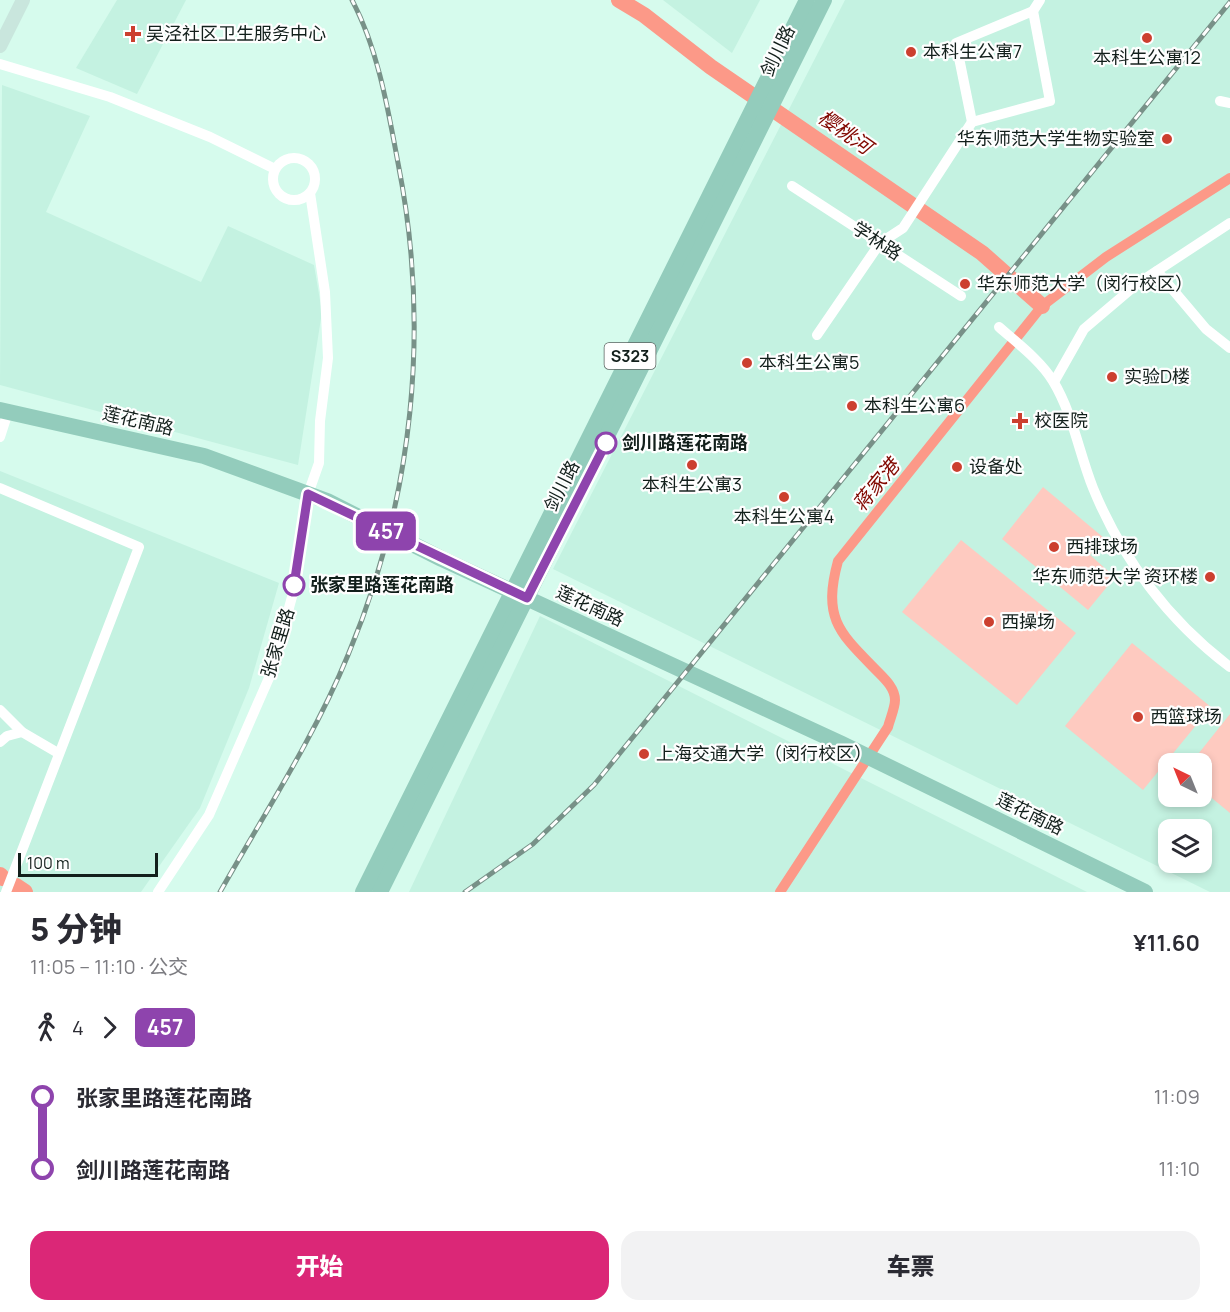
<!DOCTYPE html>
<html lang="zh">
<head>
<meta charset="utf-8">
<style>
  :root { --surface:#fff; --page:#f2f2f3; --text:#2b2b33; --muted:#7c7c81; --accent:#db2777 }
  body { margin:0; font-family:Manrope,"Noto Sans SC",sans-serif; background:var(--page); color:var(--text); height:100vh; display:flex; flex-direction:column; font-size:22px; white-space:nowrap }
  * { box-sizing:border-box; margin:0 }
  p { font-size:20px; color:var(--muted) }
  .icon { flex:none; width:33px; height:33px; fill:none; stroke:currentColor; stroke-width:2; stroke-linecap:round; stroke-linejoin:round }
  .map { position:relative; height:892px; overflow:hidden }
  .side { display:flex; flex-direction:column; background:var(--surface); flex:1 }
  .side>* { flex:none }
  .badge { padding:0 12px; border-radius:9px; font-size:21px; line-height:39px }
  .needle { width:39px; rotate:317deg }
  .buttons { position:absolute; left:1158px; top:753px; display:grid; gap:12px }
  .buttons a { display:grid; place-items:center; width:54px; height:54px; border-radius:12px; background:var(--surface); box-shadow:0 3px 9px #0003; font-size:30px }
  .scale { position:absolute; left:18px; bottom:15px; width:140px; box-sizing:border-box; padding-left:6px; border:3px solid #121f1b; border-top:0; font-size:16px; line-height:21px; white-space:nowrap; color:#121f1b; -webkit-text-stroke:4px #fefefe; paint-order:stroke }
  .map>.badge { position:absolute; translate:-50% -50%; box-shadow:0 0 0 3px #fff }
  .legs { display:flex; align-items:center; gap:9px; height:66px; padding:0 30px; font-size:20px }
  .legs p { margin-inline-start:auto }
  .overview { display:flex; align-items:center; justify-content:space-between; height:102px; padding:0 30px }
  h1 { font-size:33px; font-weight:800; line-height:45px }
  .button { display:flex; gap:12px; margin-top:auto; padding:12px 30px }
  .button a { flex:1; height:69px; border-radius:18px; background:var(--accent); color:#fff; font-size:24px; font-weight:800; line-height:69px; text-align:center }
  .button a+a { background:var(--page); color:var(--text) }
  ul { padding:0 30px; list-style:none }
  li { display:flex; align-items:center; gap:21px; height:72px; font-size:22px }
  li i { display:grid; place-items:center; width:9px; height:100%; margin:0 8px; background:currentColor }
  li i::after { content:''; width:15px; height:15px; margin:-8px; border:4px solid; border-radius:50%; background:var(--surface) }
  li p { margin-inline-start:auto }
  li:first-child i { background:linear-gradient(#0000 50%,currentColor 0) }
  li:last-child i { background:linear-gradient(currentColor 50%,#0000 0) }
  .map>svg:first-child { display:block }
</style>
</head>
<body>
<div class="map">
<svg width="1230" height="892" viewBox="0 0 1230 892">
  <rect width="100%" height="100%" fill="#d6fbed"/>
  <g fill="#c4f2e1" fill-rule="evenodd">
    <polygon points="117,0 186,0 137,94 76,68"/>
    <polygon points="663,0 760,0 732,53"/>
    <path d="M845,0h385v892h-20l-657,-323zM1168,764h34v32h-34zM1168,830h34v32h-34z"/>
    <polygon points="2,85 90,116 46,212 201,282 228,226 314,265 322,312 298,465 0,385"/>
    <polygon points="0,471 279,583 249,688 200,808 141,892 0,892"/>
    <polygon points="540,616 1087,892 409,892"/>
  </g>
  <g fill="#fecac0">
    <polygon points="1043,487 1104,538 1090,555 1115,577 1088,610 1002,539"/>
    <polygon points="961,540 1076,633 1017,705 902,612"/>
    <polygon points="1132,643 1211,707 1143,790 1065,726"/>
    <polygon points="1230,714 1230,813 1202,790 1202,764 1191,763"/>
  </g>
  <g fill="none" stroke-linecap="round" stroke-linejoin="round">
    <path stroke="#fc9988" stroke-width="10" d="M780,892l108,-165c2,-8 7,-19 7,-27 0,-11 -9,-20 -16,-27 -39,-40 -57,-53 -41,-112l204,-255 64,-49 124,-79"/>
    <g stroke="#fc9988" stroke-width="16">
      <polyline points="619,0 644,15 711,67 982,253 1042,306"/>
      <polyline points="0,875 3,878"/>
      <polyline points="16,886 25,892"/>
    </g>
    <g stroke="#fff" stroke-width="10">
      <polyline points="0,64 110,97 210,137 275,169"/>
      <polyline points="1220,101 1230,103"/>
      <polyline points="972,122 956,43 1033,11 1040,0"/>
      <circle cx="294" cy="179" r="21"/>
      <polyline points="792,186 961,296"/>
      <polyline points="1157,271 1206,329 1230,348"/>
      <path d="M999,327c18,16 41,33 54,54 20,33 26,72 40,107 29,71 76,133 137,179"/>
      <polyline points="817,335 880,243 903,228 972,122 1050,101 1033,11"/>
      <polyline points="1054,382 1084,329 1137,284 1230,223"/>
      <polyline points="0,437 8,412"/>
      <polyline points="0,488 139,547 6,892"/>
      <polyline points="0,710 22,732 58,753"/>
      <polyline points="0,742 7,736 22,732"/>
      <polyline points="158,892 209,815 272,671 293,593 308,494 319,463 320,421 328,358 325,292 310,193"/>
    </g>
    <polyline stroke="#c9e6dd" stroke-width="14" points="0,46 23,0"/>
    <g stroke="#93ccbc" stroke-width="16">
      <polyline points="0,410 204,456 327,501 442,559 842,744 1145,892"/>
      <polyline points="363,892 807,0"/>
      <polyline points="380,892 824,0"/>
    </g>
    <g stroke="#789188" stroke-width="5">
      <g id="rail">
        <path d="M220,892c44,-78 94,-154 128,-237 65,-155 83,-326 50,-492 -10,-54 -20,-114 -46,-163"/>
        <polyline points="465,892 533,844 594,785 1230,2"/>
      </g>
    </g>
    <use href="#rail" stroke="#fefefe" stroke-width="3" stroke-dasharray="9" stroke-linecap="butt"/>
  </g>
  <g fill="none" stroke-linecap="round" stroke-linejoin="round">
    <g stroke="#fff" stroke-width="14">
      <polyline id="line-1" points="294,585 308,494 527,598 606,443"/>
    </g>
    <use href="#line-1" stroke="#8e44ad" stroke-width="9"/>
  </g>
  <g fill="#cc3f2f" stroke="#fefefe" stroke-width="2">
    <path d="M130 25h6v6h6v6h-6v6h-6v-6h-6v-6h6z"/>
    <circle cx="1147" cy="38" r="6"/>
    <circle cx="911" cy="52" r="6"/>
    <circle cx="1167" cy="139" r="6"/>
    <circle cx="965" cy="284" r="6"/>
    <circle cx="747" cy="363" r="6"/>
    <circle cx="1112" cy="377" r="6"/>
    <circle cx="852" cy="406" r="6"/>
    <path d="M1017 412h6v6h6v6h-6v6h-6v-6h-6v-6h6z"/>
    <circle cx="692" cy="465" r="6"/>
    <circle cx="957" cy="467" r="6"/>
    <circle cx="784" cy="497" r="6"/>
    <circle cx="1054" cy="547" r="6"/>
    <circle cx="1210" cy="577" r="6"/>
    <circle cx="989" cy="622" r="6"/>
    <circle cx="1138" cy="717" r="6"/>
    <circle cx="644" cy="754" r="6"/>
  </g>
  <g fill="#fff" stroke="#8e44ad" stroke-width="3">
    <circle cx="606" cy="443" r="10"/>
    <circle cx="294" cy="585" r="10"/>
  </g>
  <g text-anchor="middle" stroke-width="4.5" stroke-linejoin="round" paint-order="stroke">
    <rect fill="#fefefe" stroke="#59625f" stroke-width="1.5" x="604.5" y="343" width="51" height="26" rx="4.5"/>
    <g font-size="16" font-weight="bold" fill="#121f1b">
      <text x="630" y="362">S323</text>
    </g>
    <g font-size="18" fill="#121f1b" stroke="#fefefe" text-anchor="start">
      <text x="146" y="40">吴泾社区卫生服务中心</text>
      <text x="923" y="58">本科生公寓7</text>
      <text x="1147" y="64" text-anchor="middle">本科生公寓12</text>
      <text x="1155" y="145" text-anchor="end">华东师范大学生物实验室</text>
      <text x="977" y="290">华东师范大学（闵行校区）</text>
      <text x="759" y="369">本科生公寓5</text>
      <text x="1124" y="383">实验D楼</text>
      <text x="864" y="412">本科生公寓6</text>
      <text x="1034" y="427">校医院</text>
      <text x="969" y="473">设备处</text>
      <text x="692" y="491" text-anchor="middle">本科生公寓3</text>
      <text x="784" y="523" text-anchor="middle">本科生公寓4</text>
      <text x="1066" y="553">西排球场</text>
      <text x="1198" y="583" text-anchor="end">华东师范大学 资环楼</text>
      <text x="1001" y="628">西操场</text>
      <text x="1150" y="723">西篮球场</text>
      <text x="656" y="760">上海交通大学（闵行校区）</text>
    </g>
    <g font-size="18" fill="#121f1b" stroke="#fefefe">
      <text transform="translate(778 51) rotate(-64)" y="6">剑川路</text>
      <text transform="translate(877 241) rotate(33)" y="6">学林路</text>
      <text transform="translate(138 421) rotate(13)" y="6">莲花南路</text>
      <text transform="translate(562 486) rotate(-63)" y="6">剑川路</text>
      <text transform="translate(590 606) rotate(25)" y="6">莲花南路</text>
      <text transform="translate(278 643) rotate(-73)" y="6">张家里路</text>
      <text transform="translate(1030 814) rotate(26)" y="6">莲花南路</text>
    </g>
    <g font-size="18" font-weight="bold" fill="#121f1b" stroke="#fefefe" text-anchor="start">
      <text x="622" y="449">剑川路莲花南路</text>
      <text x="310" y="591">张家里路莲花南路</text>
    </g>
    <g font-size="20" font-style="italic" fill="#810800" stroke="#fefefe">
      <text transform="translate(845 132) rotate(35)" y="7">樱桃河</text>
      <text transform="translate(876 485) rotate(-51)" y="7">蒋家港</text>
    </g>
  </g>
</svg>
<div class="buttons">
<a><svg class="needle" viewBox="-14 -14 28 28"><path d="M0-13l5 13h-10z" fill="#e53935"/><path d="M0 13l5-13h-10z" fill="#7c7c81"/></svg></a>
<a><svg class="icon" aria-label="layers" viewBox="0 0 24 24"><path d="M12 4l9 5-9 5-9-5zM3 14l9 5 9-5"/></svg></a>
</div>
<div class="scale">100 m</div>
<b class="badge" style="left:386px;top:531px;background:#8e44ad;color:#fff">457</b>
</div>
<section class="side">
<div class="overview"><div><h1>5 分钟</h1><p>11:05 – 11:10 · 公交</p></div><b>¥11.60</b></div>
<div class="legs"><svg class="icon" aria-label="walk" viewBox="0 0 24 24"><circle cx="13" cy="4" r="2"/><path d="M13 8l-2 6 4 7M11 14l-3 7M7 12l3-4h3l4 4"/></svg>4<svg class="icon" aria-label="forward" viewBox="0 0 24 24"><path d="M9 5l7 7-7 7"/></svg><b class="badge" style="background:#8e44ad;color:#fff">457</b></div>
<ul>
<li><i style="color:#8e44ad"></i><b>张家里路莲花南路</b><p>11:09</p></li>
<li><i style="color:#8e44ad"></i><b>剑川路莲花南路</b><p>11:10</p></li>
</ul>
<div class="button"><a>开始</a><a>车票</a></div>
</section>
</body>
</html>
